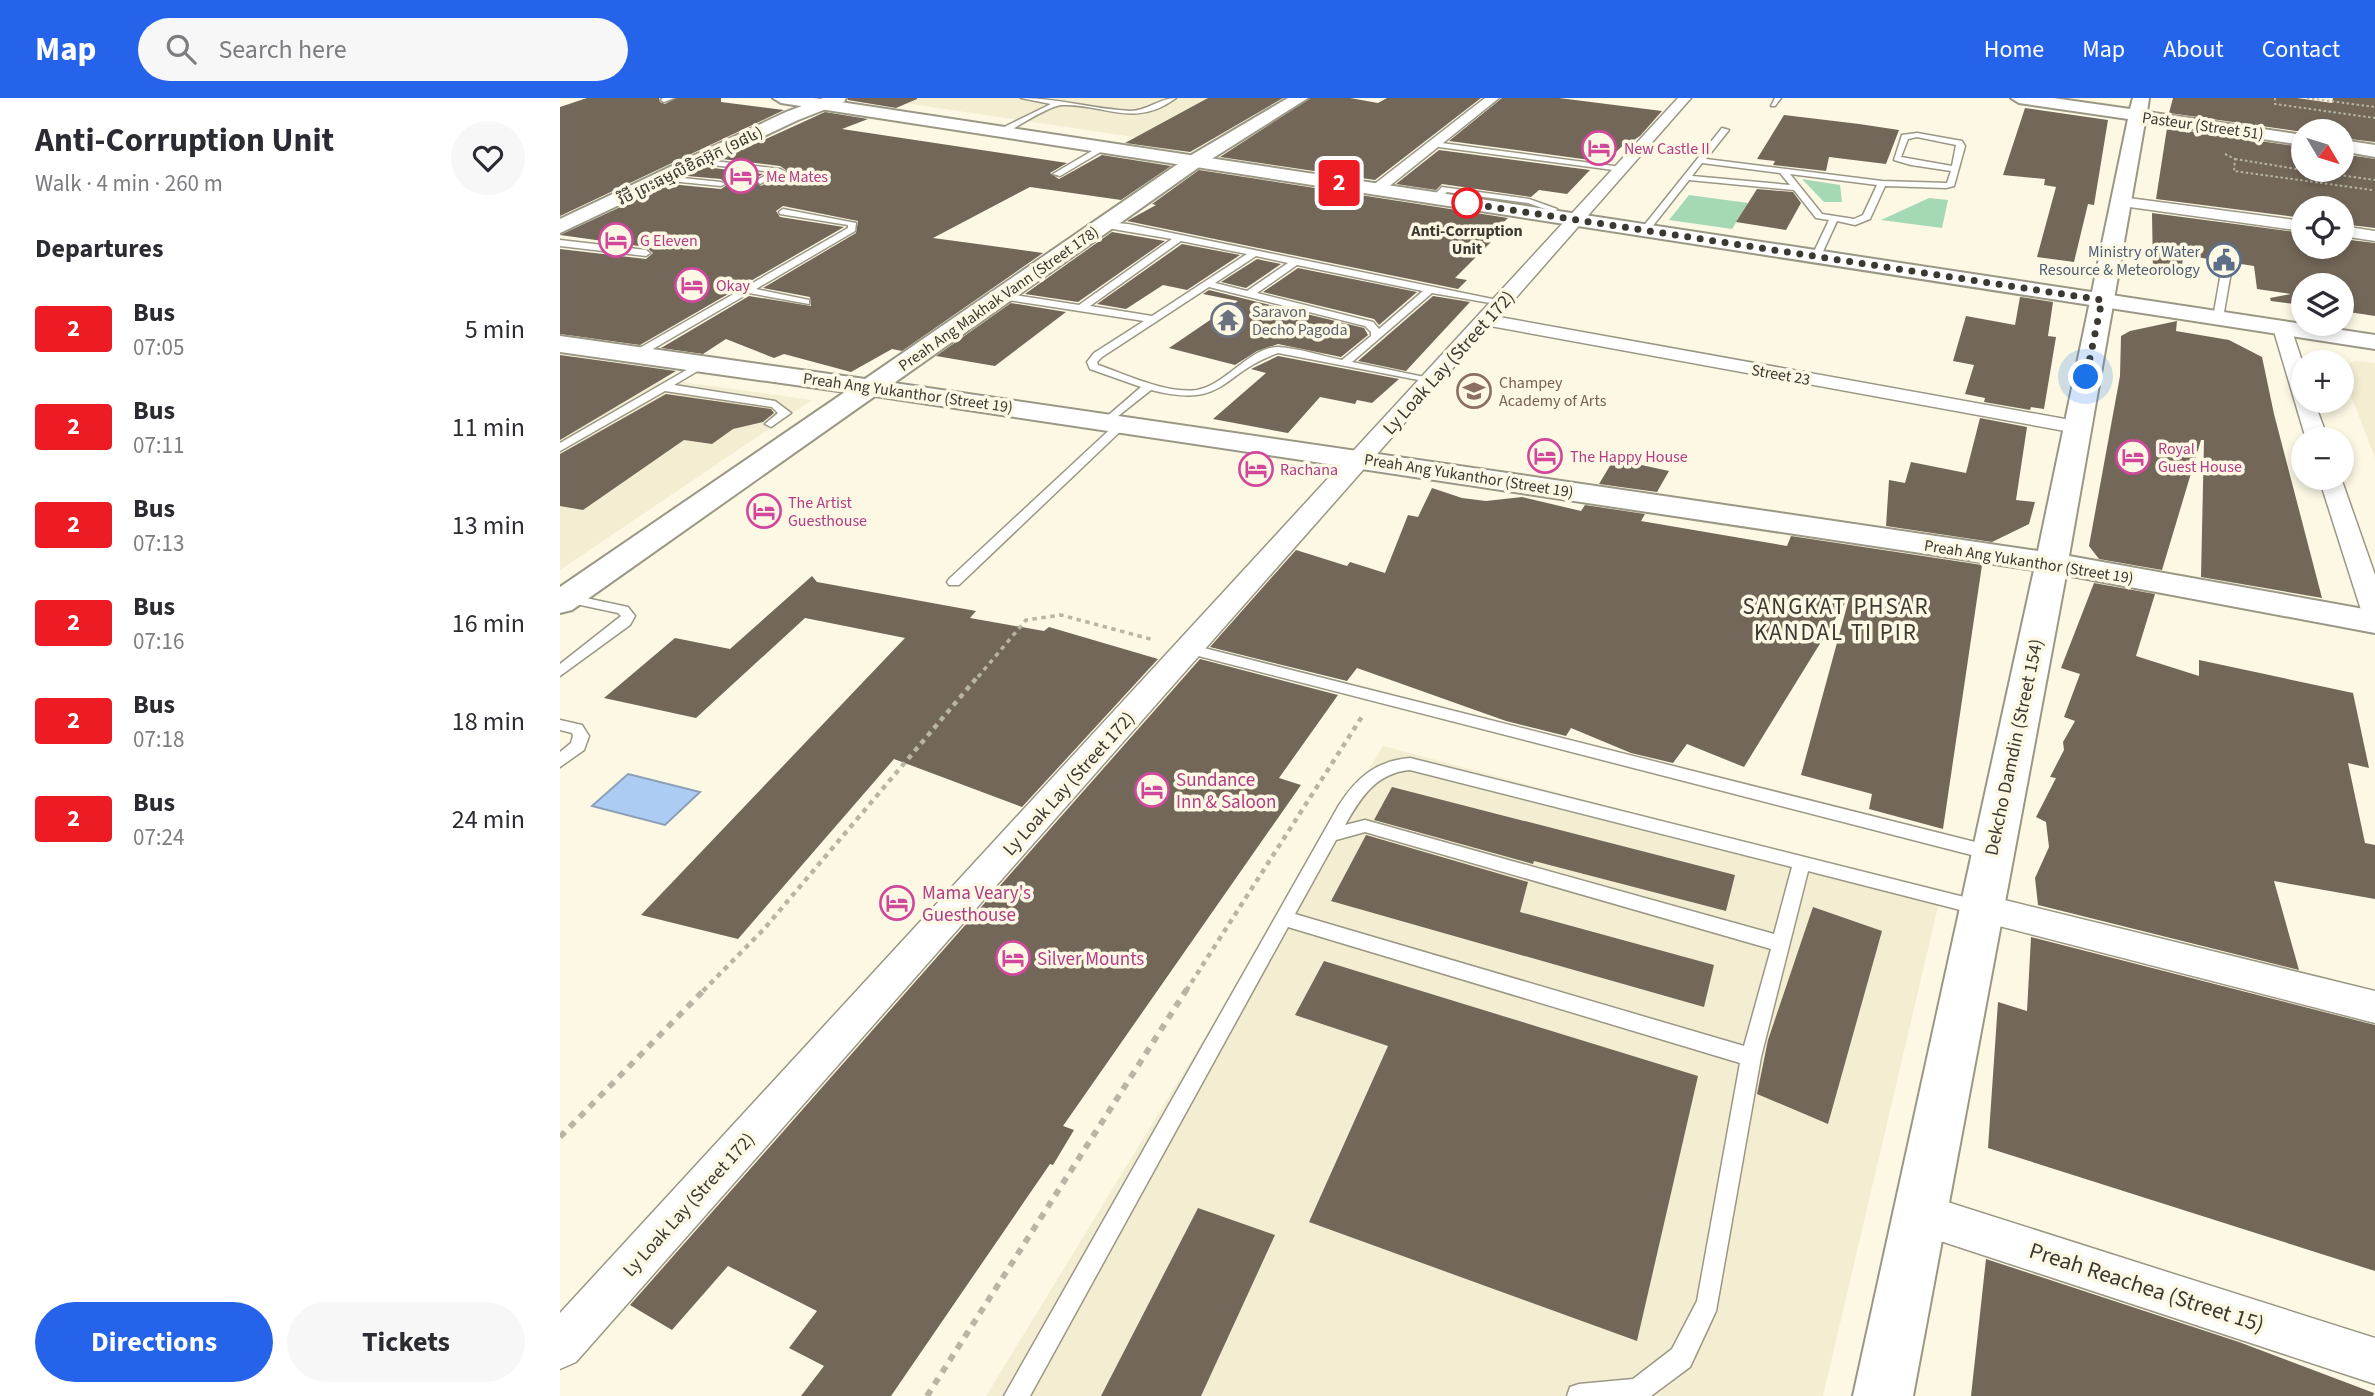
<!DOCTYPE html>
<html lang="en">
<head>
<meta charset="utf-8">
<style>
  :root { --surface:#fff; --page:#f7f7f7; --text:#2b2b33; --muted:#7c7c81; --accent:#2563eb }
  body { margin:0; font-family:"Source Sans 3","Noto Sans Khmer",sans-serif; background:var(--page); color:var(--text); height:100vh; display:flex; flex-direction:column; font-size:26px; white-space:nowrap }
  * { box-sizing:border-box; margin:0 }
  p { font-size:23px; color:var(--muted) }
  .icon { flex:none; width:38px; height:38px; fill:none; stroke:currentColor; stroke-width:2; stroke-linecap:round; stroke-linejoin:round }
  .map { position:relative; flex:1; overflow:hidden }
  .drawer { display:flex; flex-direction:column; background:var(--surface); width:560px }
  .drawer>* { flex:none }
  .badge { padding:0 14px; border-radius:5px; font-size:24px; line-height:46px }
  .needle { width:46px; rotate:128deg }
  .buttons { position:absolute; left:1731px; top:21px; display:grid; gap:14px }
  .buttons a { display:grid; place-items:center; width:63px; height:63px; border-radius:50%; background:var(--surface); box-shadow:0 4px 10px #0003; font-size:35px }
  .you { position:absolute; width:35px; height:35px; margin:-18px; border:5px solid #fff; border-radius:50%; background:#1a73e8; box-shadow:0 0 0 10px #1a73e833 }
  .map>.badge { position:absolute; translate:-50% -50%; box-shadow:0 0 0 4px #fff }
  h2 { padding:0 35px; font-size:26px; line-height:63px }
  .round { display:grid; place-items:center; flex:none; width:74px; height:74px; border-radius:37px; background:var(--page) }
  .summary { display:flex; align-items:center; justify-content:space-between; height:119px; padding:0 35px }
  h1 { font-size:33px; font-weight:700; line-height:52px }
  .primary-button { display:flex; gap:14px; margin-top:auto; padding:14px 35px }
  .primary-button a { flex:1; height:80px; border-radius:42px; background:var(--accent); color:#fff; font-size:28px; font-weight:700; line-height:80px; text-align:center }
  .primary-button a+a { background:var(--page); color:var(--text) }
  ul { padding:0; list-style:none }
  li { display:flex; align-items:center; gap:21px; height:98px; padding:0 35px }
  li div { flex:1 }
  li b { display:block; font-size:26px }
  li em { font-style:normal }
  li .badge { min-width:77px; font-weight:700; text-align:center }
  header { display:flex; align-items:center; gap:42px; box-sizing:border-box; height:98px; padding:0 35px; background:var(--accent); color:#fff }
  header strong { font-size:33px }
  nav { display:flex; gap:38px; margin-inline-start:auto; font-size:24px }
  .search { width:490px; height:63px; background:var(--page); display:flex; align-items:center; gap:18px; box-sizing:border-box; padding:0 24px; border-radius:38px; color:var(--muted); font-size:26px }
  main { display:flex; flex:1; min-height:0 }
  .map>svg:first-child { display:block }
</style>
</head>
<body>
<header>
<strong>Map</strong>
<div class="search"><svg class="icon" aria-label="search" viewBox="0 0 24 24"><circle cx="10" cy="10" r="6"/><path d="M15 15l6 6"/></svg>Search here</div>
<nav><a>Home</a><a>Map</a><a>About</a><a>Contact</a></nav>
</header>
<main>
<section class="drawer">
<div class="summary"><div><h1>Anti-Corruption Unit</h1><p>Walk · 4 min · 260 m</p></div><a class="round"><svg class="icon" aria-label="heart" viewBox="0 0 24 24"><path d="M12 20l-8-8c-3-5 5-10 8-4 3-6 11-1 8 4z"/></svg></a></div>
<h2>Departures</h2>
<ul>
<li><span class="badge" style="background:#ed1b24;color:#fff">2</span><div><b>Bus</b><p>07:05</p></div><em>5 min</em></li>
<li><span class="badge" style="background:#ed1b24;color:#fff">2</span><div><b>Bus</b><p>07:11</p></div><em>11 min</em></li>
<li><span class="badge" style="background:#ed1b24;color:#fff">2</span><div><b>Bus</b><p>07:13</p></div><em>13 min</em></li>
<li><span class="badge" style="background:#ed1b24;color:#fff">2</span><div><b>Bus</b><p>07:16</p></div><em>16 min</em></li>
<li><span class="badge" style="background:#ed1b24;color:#fff">2</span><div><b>Bus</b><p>07:18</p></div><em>18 min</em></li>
<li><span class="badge" style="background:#ed1b24;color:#fff">2</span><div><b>Bus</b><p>07:24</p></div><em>24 min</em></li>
</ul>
<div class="primary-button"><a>Directions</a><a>Tickets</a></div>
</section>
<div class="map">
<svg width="1815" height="1298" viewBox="0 0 1815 1298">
  <rect width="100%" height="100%" fill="#fcf8e4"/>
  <g fill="#f3eed2">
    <polygon points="311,0 722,0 640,49"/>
    <polygon points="1796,263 1815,265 1815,360 1782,274 1782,266"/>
    <polygon points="0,267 252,302 0,472"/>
    <polygon points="823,648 1381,796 1263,1298 426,1298"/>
  </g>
  <g fill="#a5d8b5">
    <polygon points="1242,81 1280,87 1282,104 1264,104"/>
    <polygon points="1129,97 1188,105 1172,131 1109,122"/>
    <polygon points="1369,100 1388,102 1382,130 1321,122"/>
  </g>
  <polygon fill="#acccf3" stroke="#8aa0b9" stroke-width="2" points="68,676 140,694 105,727 32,708"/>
  <g fill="#736759">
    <polygon points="27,0 99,0 100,4 105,6 116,0 161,0 161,4 224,12 0,118 0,9"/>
    <polygon points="288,0 357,0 357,1 336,10 288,2"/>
    <polygon points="648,0 723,0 630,54 565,45"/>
    <polygon points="750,0 790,0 818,5 827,0 921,0 815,82 660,59"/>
    <polygon points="942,0 999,0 1102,13 1080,38 1071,44 1069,42 1045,64 889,43"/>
    <polygon points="1613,0 1737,0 1772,5 1773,0 1815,0 1815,44 1782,40 1782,33 1743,34 1609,15"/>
    <polygon points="1465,10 1548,22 1534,107 1528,106 1514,164 1477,159 1496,89 1484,87 1485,81 1443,77"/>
    <polygon points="265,14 308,21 282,31 507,65 490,75 499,81 542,57 611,68 561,102 470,89 373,140 483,155 342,253 332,251 291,274 224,256 214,260 166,241 143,256 101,250 189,198 251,208 250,199 203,190 296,135 298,123 223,108 216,113 220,119 284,129 80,247 0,236 0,151 86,161 93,155 86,149 0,137 110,86 161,91 167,87 161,81 127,78 145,69 203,76 194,81 201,88 225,75 226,72 220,68 162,61"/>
    <polygon points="1224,17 1299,26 1339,32 1326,66 1269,59 1266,73 1213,67 1215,63 1197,61"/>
    <polygon points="1607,30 1743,49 1743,72 1782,72 1782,56 1815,61 1815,130 1782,126 1782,110 1743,110 1743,120 1596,101"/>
    <polygon points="879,52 1030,72 1007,96 979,92 971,99 882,86 876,92 836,86"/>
    <polygon points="639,72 948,120 924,143 931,144 895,180 907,182 898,191 567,123 596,107 592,106"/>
    <polygon points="1197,91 1233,94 1241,105 1226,132 1176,124"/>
    <polygon points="1592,115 1743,135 1743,149 1782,149 1782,141 1815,145 1815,218 1782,213 1782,187 1743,187 1743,207 1711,203 1710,200 1731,196 1697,191 1694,168 1623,157 1621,180 1593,176"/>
    <polygon points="552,134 605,143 518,204 465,196"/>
    <polygon points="622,146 680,157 627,192 603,187 566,211 537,206"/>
    <polygon points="697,161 721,166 686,190 661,184"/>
    <polygon points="738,170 857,194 819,227 814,221 703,194"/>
    <polygon points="649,192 804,230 808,237 781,259 718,246 697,253 675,267 609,250 678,203 643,196"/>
    <polygon points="873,198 910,204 846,273 798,263"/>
    <polygon points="1460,199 1493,204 1488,238 1496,239 1484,311 1471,309 1470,312 1424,304 1425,300 1405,296 1414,267 1393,263 1406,218 1455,227"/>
    <polygon points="451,205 506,214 435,268 376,258"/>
    <polygon points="1617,223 1616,233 1669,242 1702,259 1714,316 1762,500 1641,479 1644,342 1641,342 1602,472 1539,461 1529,448 1560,278 1561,238 1570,233"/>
    <polygon points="0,257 116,273 0,342"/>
    <polygon points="718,258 839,281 812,305 797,302 795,306 760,299 728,335 653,321 706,275 691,271"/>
    <polygon points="106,296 211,311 214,315 203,324 173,331 152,346 124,342 23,412 0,408 0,356"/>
    <polygon points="1420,320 1467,329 1456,402 1475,404 1469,426 1432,444 1326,428 1329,382 1345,385 1351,364 1406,375"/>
    <polygon points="1054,361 1109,373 1097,394 1039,386"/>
    <polygon points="872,390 902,400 926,403 962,399 1021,413 1025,407 1085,416 1081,423 1227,448 1231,438 1422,467 1383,731 1309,711 1312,696 1241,677 1290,497 1184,669 1127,646 1113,665 1071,655 1011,630 1006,638 946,623 797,570 787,583 650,549 736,452 787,468 790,464 825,475 848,417 858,419"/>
    <polygon points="252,478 257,484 416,513 410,520 484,533 489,529 598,561 462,709 334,661 178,841 81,817 345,540 245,520 136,620 44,600 115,540 170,551"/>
    <polygon points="1534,485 1595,496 1576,558 1639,578 1639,562 1793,595 1809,670 1788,665 1805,745 1815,747 1815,801 1714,783 1739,872 1478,807 1475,780 1489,749 1486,724 1476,719 1496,680 1490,679 1504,652 1503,644 1515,623 1504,619 1520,576 1501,570"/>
    <polygon points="640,561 778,597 719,680 741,687 503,1028 514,1032 493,1067 490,1066 331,1298 241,1298 264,1268 229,1250 257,1213 168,1168 112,1232 70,1207"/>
    <polygon points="832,689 1175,777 1166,813 974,763 973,766 814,722"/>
    <polygon points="806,737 968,784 960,814 1154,867 1144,909 771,803"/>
    <polygon points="1253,809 1322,833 1268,1026 1197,996 1208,942"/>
    <polygon points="1471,839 1815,927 1815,1173 1428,1050 1438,904 1467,913"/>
    <polygon points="764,863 1138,978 1077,1243 749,1124 828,948 735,917"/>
    <polygon points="638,1110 715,1137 641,1298 541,1298"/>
    <polygon points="1426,1161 1679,1244 1814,1295 1813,1298 1411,1298"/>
  </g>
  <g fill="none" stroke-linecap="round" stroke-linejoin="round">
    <g stroke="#9b9785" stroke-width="3">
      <g id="service">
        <polygon points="103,0 114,0 104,4 101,2"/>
        <path d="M461,0c36,0 72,11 109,13 17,0 30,-13 46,-13 -42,31 -70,6 -114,7 -14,1 -45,22 -58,29h-6v-4l53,-26z"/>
        <polygon points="1215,0 1221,0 1215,8 1211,8"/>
        <path d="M1162,30l7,2 -23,29 176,22 65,2 4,-12 -40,-6 -17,-5 8,-25 15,-2 45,8 3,5 -11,40 -8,2 -61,-2 -15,33 -15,6 -18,-4 -17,37 -8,-2 17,-36 -13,-2 -22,-28 -105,-10 -41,52h-6v-4zM1357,39l39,8 -4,21 -51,-9 7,-18zM1142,65l78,10 10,12 -98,-9zM1230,76l87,11 -14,30 -9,4 -32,-5z"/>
        <polygon points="874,44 1061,69 1065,71 1061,73 871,48"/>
        <polygon points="542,47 549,49 500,78 493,76"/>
        <polygon points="138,61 220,71 224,73 200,86 197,82 212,74 135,65"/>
        <polygon points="103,78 161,84 165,86 161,88 100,82"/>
        <polygon points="882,89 969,101 997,111 995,118 991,121 987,118 988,112 968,105 887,94 879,102 873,102 873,98"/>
        <polygon points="223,111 296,125 295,133 196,191 249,202 249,206 189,195 79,259 71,259 71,255 288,130 288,127 220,116 219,114"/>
        <path d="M544,124l24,2 379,78 -5,3 -70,-12 -80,69 82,17v4l-156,-30c-59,21 -51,56 -127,37l-43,34 -4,-1v-4l37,-32 -51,-18 -3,-7 7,-9 50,-32 -142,-22 -5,-3 5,-3 77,12 93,-66 -71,-12v-4zM621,143l66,13 -95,62 -62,-10zM696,158l32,7 -41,28 -32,-8zM737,167l126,26 -44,38 -6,-7 -116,-29zM649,189l156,39 6,6v4l-29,24c-20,-4 -43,-12 -64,-13 -28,0 -52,38 -81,43 -31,4 -69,-15 -99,-25l-1,-3 5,-5z"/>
        <polygon points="0,142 86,152 90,155 86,158 0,148"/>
        <polygon points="1666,171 1671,174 1663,220 1658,223 1653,220 1661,174"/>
        <polygon points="142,263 147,266 146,268 114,287 215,303 231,315 211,329 205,326 218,315 212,309 105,293 0,353 0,345"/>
        <polygon points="563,322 567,323 567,327 399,487 389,487 387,484 389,481 559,323"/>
        <polygon points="7,496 68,509 75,518 70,527 0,578 0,566 61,518 58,515 2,503 0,500"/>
        <polygon points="628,546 1431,748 1437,750 1440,755 1437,760 1431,762 623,554 621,551"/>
        <polygon points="0,622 22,627 29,638 24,652 0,669 0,654 11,645 13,638 12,635 0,632"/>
        <path d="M850,660l570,143 6,2 3,5 -3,5 -6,2 -172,-44 -47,186 -45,254 -26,56 -39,29h-84l3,-9 9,-3 54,-5 39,-30 25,-48 43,-238 -452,-136 -258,469h-26l335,-591c18,-28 37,-44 71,-47zM850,672l382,97 -18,67 -409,-114 -20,5c16,-28 31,-52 65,-55zM805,734l406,117 -27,97 -449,-132 41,-74z"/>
      </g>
    </g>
    <g stroke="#9b9785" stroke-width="3">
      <g id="minor">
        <polygon points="925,0 939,0 822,94 812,94 809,91 812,88"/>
        <polygon points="1118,0 1131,0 939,219 1516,323 1524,324 1527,329 1524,334 1516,335 930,228 16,1264 0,1271 0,1215"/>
        <polygon points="1561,99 1743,123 1743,133 1555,107 1553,104 1555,101"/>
        <polygon points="1782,128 1815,133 1815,143 1782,138"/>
        <polygon points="1722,224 1731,230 1743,266 1743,303 1754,303 1768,341 1746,341 1713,230"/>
        <polygon points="1759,380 1781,380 1815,477 1815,523 1806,521 1802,515"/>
        <polygon points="1420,796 1815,893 1815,925 1408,820 1403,810 1408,800"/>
        <polygon points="1359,1095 1815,1240 1815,1286 1344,1131 1338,1116 1344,1101"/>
      </g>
    </g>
    <g stroke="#9b9785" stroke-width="4">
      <g id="tertiary">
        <polygon points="263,0 286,0 284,4 238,22 0,135 0,121 226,14"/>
        <polygon points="728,0 748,0 642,67 334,285 1478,453 1568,21 1459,5 1451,0 1493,0 1570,11 1573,0 1589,0 1587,14 1743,37 1743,47 1585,24 1509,458 1815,513 1815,535 1506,477 1353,1298 1293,1298 1474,472 315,298 12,512 0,515 0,489 285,294 0,254 0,238 305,281 628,59"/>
        <polygon points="1782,42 1815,47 1815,59 1782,53"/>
      </g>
    </g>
    <g stroke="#9b9785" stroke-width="4">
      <polygon id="primary" points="213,0 254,0 1815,237 1815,251 221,5"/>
    </g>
    <g stroke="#b8b5a5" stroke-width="2" stroke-dasharray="2.5 2.5" stroke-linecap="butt">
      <polyline points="1715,0 1715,6 1815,20"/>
      <polyline points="1747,0 1815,9"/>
      <polyline points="1665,56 1675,61 1674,73 1812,92"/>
      <polyline points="1675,61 1743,72"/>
      <polyline points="1744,72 1815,82"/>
    </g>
    <polyline stroke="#b8b5a5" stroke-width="3.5" stroke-dasharray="4.5 4.5" stroke-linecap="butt" points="418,579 466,522 501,517 594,542"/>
    <g stroke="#b8b5a5" stroke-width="4.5" stroke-dasharray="5 5" stroke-linecap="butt">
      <polyline points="143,893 204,831 419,577"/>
      <polyline points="626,893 803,617"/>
    </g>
    <g stroke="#b8b5a5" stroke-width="6" stroke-dasharray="7 7" stroke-linecap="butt">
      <polyline points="0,1039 145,891"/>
      <polyline points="367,1298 627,891"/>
    </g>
    <use href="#service" fill="#fff" fill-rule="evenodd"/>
    <use href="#minor" fill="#fff" fill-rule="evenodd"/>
    <use href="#tertiary" fill="#fff" fill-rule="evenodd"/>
    <use href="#primary" fill="#fff" fill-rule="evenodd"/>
  </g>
  <polygon fill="#ed1b24" stroke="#fff" stroke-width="2" points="218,0 221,0 1815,244 1815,246"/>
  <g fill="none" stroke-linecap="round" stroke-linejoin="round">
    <polyline stroke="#3b3931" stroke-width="7" stroke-dasharray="0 12.6" points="907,105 899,104 1542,202 1526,279"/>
  </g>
  <defs>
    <g id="hotel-ring" transform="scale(1.75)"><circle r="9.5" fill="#fcf8e4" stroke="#d1479c" stroke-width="1.5"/><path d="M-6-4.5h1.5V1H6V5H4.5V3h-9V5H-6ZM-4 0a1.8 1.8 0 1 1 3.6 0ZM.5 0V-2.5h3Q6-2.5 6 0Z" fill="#d1479c"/></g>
    <g id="civic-ring" transform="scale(1.75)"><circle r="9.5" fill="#fcf8e4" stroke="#5c6f8a" stroke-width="1.5"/><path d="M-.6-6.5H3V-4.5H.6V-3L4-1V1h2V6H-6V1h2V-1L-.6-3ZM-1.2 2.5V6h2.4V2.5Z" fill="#5c6f8a"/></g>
    <g id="temple-ring" transform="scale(1.75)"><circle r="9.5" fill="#fcf8e4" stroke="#6b7280" stroke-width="1.5"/><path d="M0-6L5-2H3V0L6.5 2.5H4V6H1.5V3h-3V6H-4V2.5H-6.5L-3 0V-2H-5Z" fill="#6b7280"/></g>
    <g id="school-ring" transform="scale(1.75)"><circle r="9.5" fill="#fcf8e4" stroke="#8d6e63" stroke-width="1.5"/><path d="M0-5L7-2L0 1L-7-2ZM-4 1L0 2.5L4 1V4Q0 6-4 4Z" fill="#8d6e63"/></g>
  </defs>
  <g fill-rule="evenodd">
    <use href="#hotel-ring" x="1039" y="50"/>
    <use href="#hotel-ring" x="181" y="78"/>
    <use href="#hotel-ring" x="56" y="142"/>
    <use href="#civic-ring" x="1664" y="162"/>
    <use href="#hotel-ring" x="132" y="187"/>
    <use href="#temple-ring" x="668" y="222"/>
    <use href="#school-ring" x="914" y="293"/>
    <use href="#hotel-ring" x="985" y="358"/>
    <use href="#hotel-ring" x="1573" y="359"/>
    <use href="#hotel-ring" x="696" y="371"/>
    <use href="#hotel-ring" x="204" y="413"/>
    <use href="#hotel-ring" x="592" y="692"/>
    <use href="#hotel-ring" x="337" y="805"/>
    <use href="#hotel-ring" x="453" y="860"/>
  </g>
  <circle fill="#fff" stroke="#ed1b24" stroke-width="3.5" cx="907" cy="105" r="14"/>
  <g text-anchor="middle" stroke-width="7" stroke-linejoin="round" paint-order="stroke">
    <g font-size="16" fill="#3b3931" stroke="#fcf8e4">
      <text transform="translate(1643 27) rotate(8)" y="6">Pasteur (Street 51)</text>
      <text transform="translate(130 67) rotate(-26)" y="6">វិថី ព្រះធម្មលិខិតអ៊ុក (១៨៤)</text>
      <text transform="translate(438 200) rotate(-35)" y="6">Preah Ang Makhak Vann (Street 178)</text>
      <text transform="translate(1221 276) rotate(10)" y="6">Street 23</text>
      <text transform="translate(348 294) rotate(8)" y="6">Preah Ang Yukanthor (Street 19)</text>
      <text transform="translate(909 377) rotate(9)" y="6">Preah Ang Yukanthor (Street 19)</text>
      <text transform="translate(1469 463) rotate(9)" y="6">Preah Ang Yukanthor (Street 19)</text>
    </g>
    <g font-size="16" fill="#b23c85" stroke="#fcf8e4" text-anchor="start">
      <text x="1064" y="56">New Castle II</text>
      <text x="206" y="84">Me Mates</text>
      <text x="80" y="148">G Eleven</text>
      <text x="156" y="193">Okay</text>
      <text x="1598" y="356">Royal<tspan x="1598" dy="18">Guest House</tspan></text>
      <text x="1010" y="364">The Happy House</text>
      <text x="720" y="377">Rachana</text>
      <text x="228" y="410">The Artist<tspan x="228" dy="18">Guesthouse</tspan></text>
    </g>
    <g font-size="16" font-weight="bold" fill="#3b3931" stroke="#fcf8e4">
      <text x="907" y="138">Anti-Corruption<tspan x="907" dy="18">Unit</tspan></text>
    </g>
    <g font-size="16" fill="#4e5e75" stroke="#fcf8e4" text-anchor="end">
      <text x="1640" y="159">Ministry of Water<tspan x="1640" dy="18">Resource &amp; Meteorology</tspan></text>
    </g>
    <g font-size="16" fill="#5b616d" stroke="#fcf8e4" text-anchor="start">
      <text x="692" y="219">Saravon<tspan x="692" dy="18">Decho Pagoda</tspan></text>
    </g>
    <g font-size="16" fill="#785e54" stroke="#fcf8e4" text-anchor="start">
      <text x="939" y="290">Champey<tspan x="939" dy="18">Academy of Arts</tspan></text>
    </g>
    <g font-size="19" fill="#3b3931" stroke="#fcf8e4">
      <text transform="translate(888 264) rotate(-48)" y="7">Ly Loak Lay (Street 172)</text>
      <text transform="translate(1453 649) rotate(-78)" y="7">Dekcho Damdin (Street 154)</text>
      <text transform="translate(508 685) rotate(-48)" y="7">Ly Loak Lay (Street 172)</text>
      <text transform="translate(128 1106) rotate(-48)" y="7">Ly Loak Lay (Street 172)</text>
    </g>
    <g font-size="19" fill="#b23c85" stroke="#fcf8e4" text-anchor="start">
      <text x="616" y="688">Sundance<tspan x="616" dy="22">Inn &amp; Saloon</tspan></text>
      <text x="362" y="801">Mama Veary's<tspan x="362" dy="22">Guesthouse</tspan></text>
      <text x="477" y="867">Silver Mounts</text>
    </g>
    <g font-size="23" letter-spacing="2" fill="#3b3931" stroke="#fcf8e4">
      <text x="1276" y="516">SANGKAT PHSAR<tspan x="1276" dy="26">KANDAL TI PIR</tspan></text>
    </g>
    <g font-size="23" fill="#3b3931" stroke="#fcf8e4">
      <text transform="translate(1587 1189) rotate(18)" y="8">Preah Reachea (Street 15)</text>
    </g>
  </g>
</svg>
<div class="buttons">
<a><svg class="needle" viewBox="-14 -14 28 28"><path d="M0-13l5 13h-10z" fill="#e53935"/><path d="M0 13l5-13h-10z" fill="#7c7c81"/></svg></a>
<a><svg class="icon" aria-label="locate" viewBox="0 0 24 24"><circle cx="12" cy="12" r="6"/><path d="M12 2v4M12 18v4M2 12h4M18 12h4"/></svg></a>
<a><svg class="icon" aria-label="layers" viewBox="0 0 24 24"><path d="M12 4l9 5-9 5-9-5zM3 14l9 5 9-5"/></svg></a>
<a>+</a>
<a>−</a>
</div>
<div class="you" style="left:1526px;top:279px"></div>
<b class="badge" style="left:779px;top:85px;background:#ed1b24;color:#fff">2</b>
</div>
</main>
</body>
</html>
